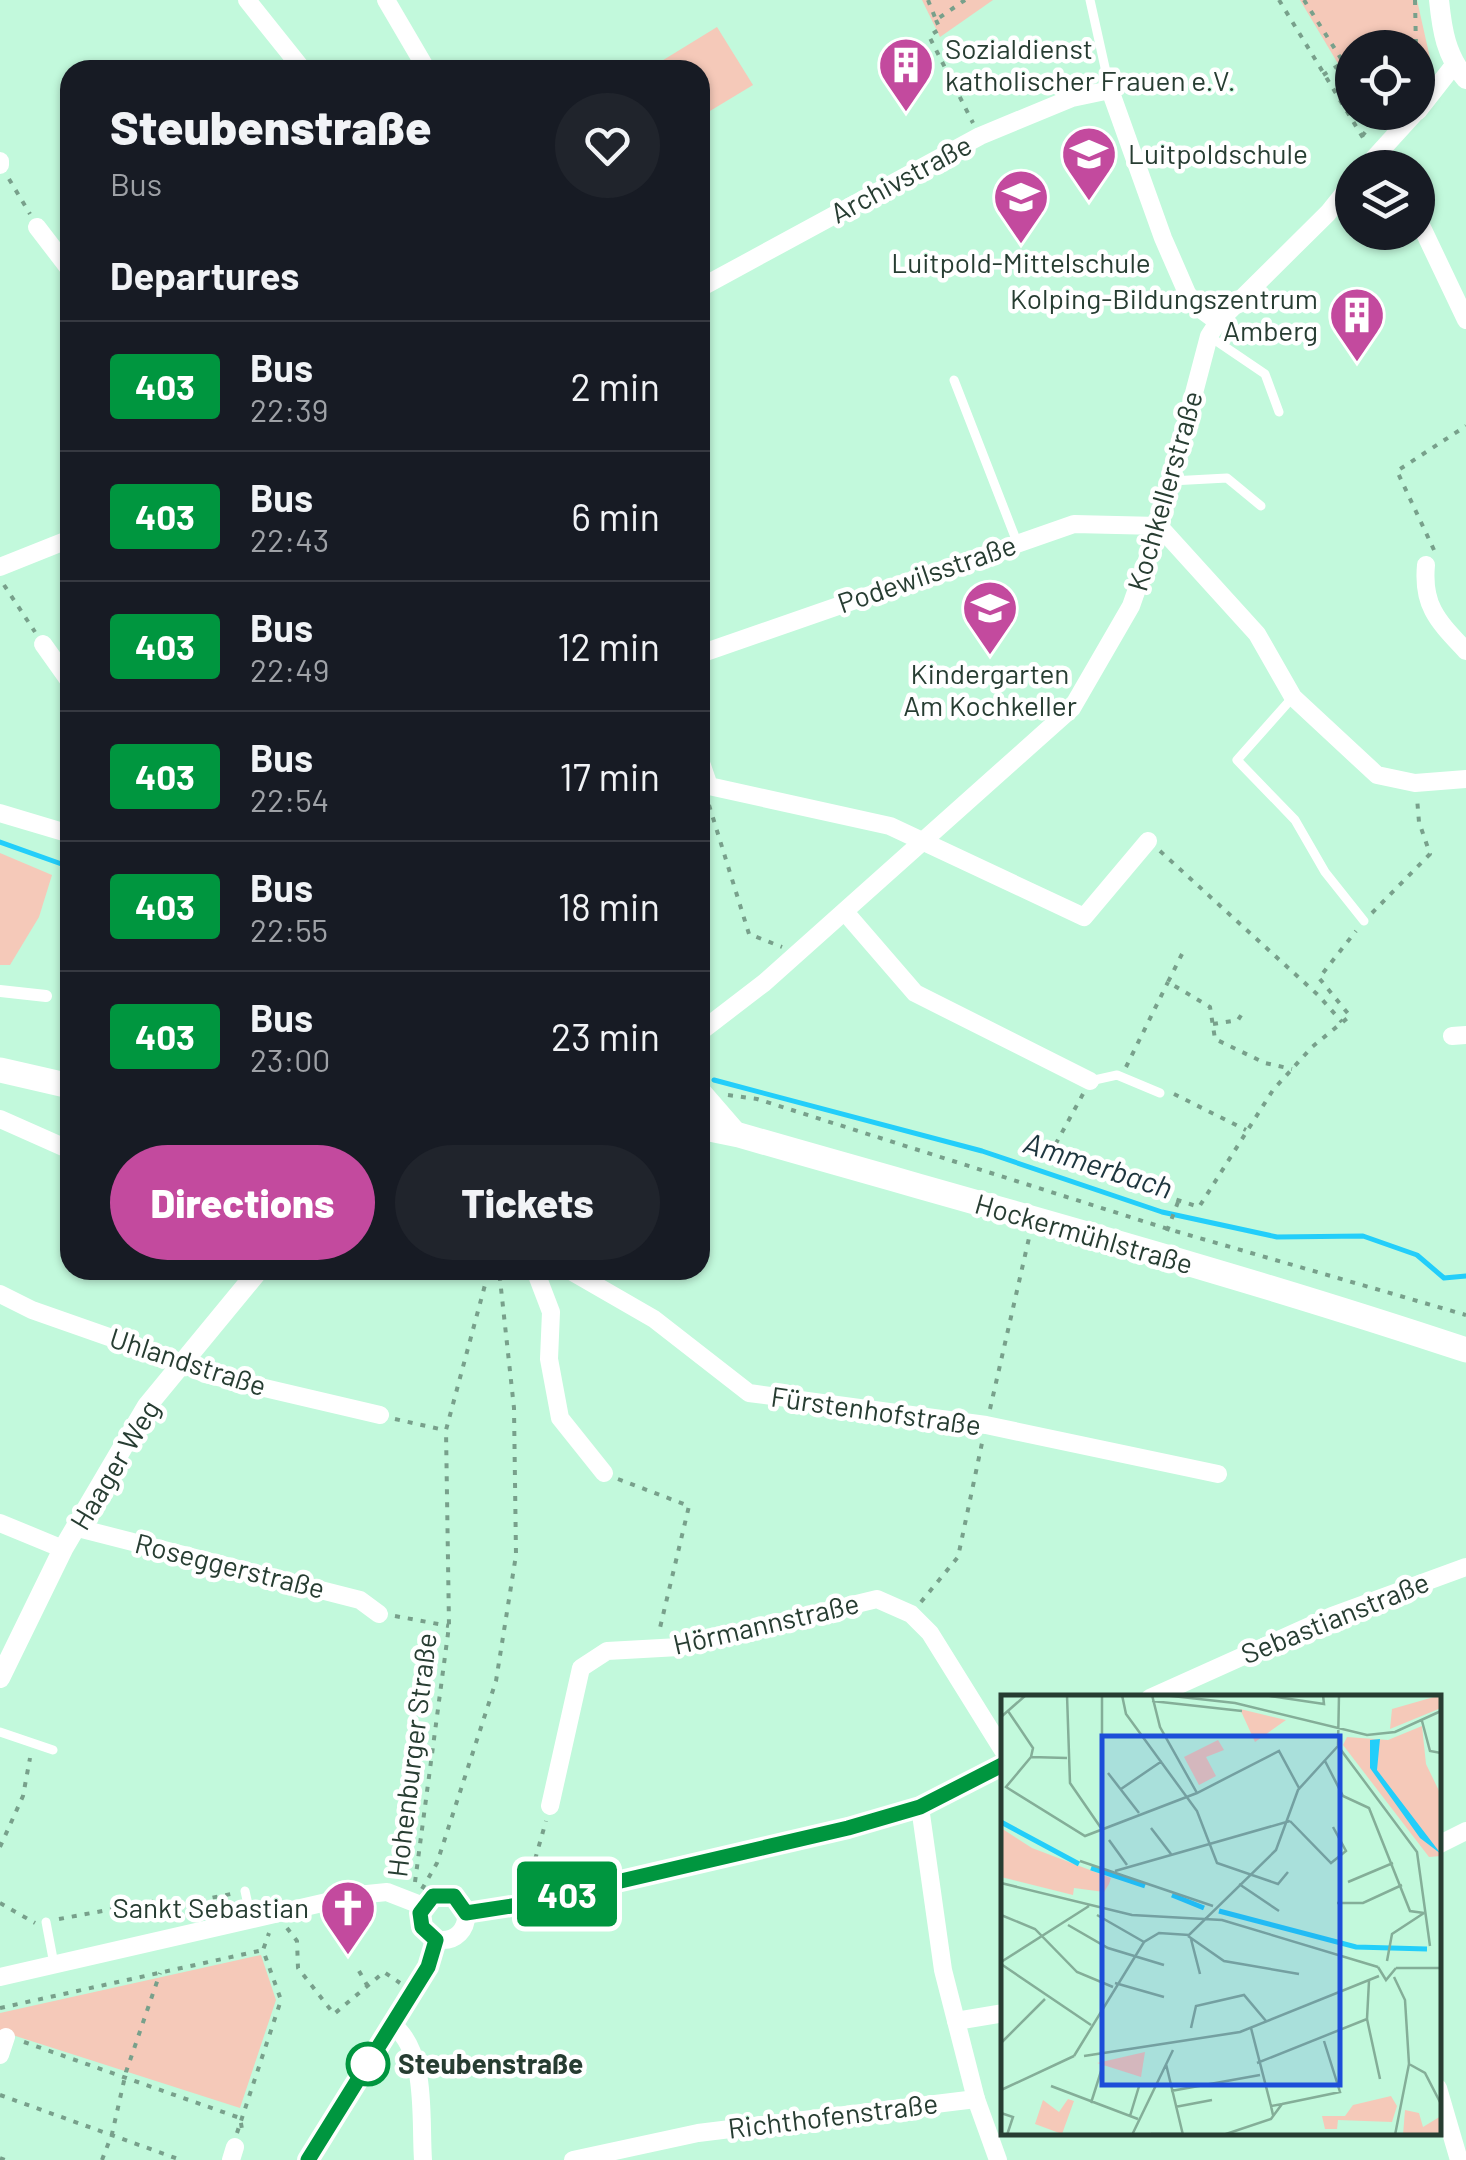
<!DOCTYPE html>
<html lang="en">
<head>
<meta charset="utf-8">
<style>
  :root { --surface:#171b24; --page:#20242c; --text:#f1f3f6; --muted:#9ea1a6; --line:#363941; --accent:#c34a9e }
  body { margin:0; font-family:Barlow,sans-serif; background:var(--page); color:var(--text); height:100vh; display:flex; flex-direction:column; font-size:38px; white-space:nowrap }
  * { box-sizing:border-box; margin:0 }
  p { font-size:32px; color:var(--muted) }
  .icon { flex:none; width:55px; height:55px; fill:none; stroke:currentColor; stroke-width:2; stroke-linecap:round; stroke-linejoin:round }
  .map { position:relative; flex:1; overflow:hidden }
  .panel { position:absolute; left:60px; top:60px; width:650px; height:1220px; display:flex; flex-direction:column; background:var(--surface); border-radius:30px; box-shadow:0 2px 8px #0004 }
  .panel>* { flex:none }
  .badge { padding:0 20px; border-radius:8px; font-size:35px; line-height:65px }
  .tools { position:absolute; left:1335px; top:30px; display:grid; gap:20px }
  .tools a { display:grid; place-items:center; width:100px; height:100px; border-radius:50%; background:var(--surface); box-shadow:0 2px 8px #0004; font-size:50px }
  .map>.badge { position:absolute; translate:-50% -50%; box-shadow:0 0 0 5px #fff }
  h2 { padding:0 50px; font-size:38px; line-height:90px }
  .round { display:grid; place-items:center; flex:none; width:105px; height:105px; border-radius:52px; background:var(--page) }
  .headline { display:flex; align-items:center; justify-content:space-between; height:170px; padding:0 50px }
  h1 { font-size:48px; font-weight:800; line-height:75px }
  .action { display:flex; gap:20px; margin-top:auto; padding:20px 50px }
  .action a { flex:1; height:115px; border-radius:60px; background:var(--accent); color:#fff; font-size:40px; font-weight:800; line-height:115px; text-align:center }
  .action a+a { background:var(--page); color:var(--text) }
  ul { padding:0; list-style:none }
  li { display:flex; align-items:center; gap:30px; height:130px; padding:0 50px; border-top:2px solid var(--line) }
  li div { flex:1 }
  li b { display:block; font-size:38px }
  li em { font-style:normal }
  li .badge { min-width:110px; font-weight:700; text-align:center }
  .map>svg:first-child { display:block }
</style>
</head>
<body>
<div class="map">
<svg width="1466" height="2160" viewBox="0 0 1466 2160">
  <rect width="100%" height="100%" fill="#c2f9dc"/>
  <g fill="#f5c9b9">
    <polygon points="922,0 993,0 940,37"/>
    <polygon points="1300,0 1417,0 1432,67 1418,83 1418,48 1352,48 1352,87"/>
    <polygon points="717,27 753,85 700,117 700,70 647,70"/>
    <polygon points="0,853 52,875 39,917 10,965 0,965"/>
    <polygon points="261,1955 276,2000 240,2108 0,2031 0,2013"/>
  </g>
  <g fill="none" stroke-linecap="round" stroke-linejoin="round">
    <g stroke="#23cefa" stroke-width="5">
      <polyline points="0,842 70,867"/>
      <polyline points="714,1080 982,1151 1162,1212 1277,1237 1363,1236 1417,1255 1444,1278 1466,1276"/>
    </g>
    <g stroke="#78a08b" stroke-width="4" stroke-dasharray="5 8" stroke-linecap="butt">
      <polyline points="928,0 936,20 965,0"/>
      <polyline points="1279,0 1365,141"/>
      <polyline points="1304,0 1352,76"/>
      <polyline points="1415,0 1416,48"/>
      <polyline points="936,20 940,29 929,36 973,123"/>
      <polyline points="1323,75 1344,62"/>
      <polyline points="1362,136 1382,112"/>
      <polyline points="9,179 30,214"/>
      <polyline points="1434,550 1397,471 1466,426"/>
      <polyline points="4,585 35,632"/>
      <polyline points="709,805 749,934 782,947"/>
      <polyline points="1160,851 1318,995 1342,1022"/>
      <polyline points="1372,913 1430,854 1419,822 1417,798"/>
      <polyline points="1182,954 1168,982 1210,1007 1215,1039 1265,1063 1292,1069"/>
      <polyline points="1213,1024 1238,1020 1245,1009"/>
      <polyline points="1126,1067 1168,982"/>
      <polyline points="1083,1094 1048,1158 1199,1207 1273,1090 1312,1047 1350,1016 1319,978 1356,931"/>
      <polyline points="1174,1094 1246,1130"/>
      <polyline points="728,1095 757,1099 1168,1229 1466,1315"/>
      <polyline points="1167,1231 1178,1202"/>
      <polyline points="990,1409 1029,1238"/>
      <polyline points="395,1419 444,1430"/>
      <polyline points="618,1479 689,1506 659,1632"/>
      <polyline points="921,1602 958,1557 982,1443"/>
      <polyline points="395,1616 449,1626"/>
      <polyline points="0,1847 23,1796 30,1758"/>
      <polyline points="415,1882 449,1626 446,1430 489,1270"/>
      <polyline points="528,1884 546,1821"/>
      <polyline points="422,1889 437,1863 496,1681 516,1555 514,1408 499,1270"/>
      <polyline points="0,1903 35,1923"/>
      <polyline points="59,1919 162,1900 185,1903 231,1894"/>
      <polyline points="287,1928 297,1941 298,1968 334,2014 384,1972 400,1983"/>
      <polyline points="359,1971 367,1985"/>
      <polyline points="0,2008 263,1950"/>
      <polyline points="24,2042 240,2118 242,2129"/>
      <polyline points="0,2095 181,2160"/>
      <polyline points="237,2133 281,2000 263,1950 269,1933"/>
      <polyline points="0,2158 5,2160"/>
      <polyline points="102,2160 112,2134 126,2072 160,1973"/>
    </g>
    <g stroke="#fff" stroke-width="9">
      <polyline points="1090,0 1110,90"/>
      <polyline points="1209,336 1265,374 1279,412"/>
      <polyline points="954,380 1017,542"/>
      <polyline points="1171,481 1227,478 1261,506"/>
      <polyline points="1293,697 1237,760 1295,820 1325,872 1364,921"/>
      <polyline points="1090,1081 1117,1075 1160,1093"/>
      <polyline points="0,1732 53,1750"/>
      <polyline points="245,1891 251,1918"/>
      <polyline points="46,1922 54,1964"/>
    </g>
    <polyline stroke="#fff" stroke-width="12" points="0,991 46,996"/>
    <g stroke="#fff" stroke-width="18">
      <polyline points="247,0 303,70"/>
      <polyline points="386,0 427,70"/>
      <polyline points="1418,111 1454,65"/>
      <polyline points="0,161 0,165"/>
      <polyline points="1365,168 1416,112"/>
      <polyline points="1418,219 1466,320"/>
      <polyline points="37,227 70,270"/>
      <polyline points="700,288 980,136 1072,98 1110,90 1163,238 1187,293 1195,305 1218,322"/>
      <polyline points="1159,526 1257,634 1293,697 1377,775 1415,783 1466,779"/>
      <path d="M1426,565c-4,42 13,57 40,86"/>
      <polyline points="0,567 70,539"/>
      <polyline points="43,644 70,682"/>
      <polyline points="700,654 1074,524 1159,526"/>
      <polyline points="700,760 709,786 890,826 1084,917 1148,841"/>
      <polyline points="0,813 70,834"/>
      <polyline points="845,912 915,993 1090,1081"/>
      <polyline points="700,1032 764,983 1072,708 1131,606 1159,526 1209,336 1218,322 1328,213 1352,183"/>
      <polyline points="1452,1036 1466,1035"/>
      <polyline points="0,1119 70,1150"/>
      <polyline points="541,1270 538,1278 551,1312 549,1359 560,1418 604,1473"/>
      <polyline points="569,1270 654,1319 749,1393 986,1425 1218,1474"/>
      <polyline points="0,1294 32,1310 183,1363 205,1374 380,1415"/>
      <polyline points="0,1523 63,1549"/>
      <polyline points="78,1528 360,1600 379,1614"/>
      <polyline points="1150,1698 1332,1616 1466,1567"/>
      <polyline points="550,1806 581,1668 607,1651 679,1647 877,1599 911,1614 930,1633 1004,1752"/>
      <polyline points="920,1807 943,1970 976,2099 998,2160"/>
      <polyline points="1438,1845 1466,1831"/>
      <circle cx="443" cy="1917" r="23"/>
      <polyline points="467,1913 518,1905 847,1828 920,1807 1004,1764"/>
      <polyline points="0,1977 357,1895 387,1892 423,1906"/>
      <polyline points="956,2021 1004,2013"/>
      <path d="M392,2024c36,28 28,94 31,136"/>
      <polyline points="0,2055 6,2037"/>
      <polyline points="1438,2088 1459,2160"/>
      <polyline points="231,2160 235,2147"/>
      <polyline points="308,2160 428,1967 436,1939"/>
      <polyline points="573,2160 698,2133 976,2099"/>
    </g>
    <g stroke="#fff" stroke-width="20">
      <path d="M1439,0c3,30 7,56 27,79"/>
      <polyline points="700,1090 739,1135"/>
      <polyline points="0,1678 63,1549 147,1406 259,1270"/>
    </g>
    <g stroke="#fff" stroke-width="25">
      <polyline points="0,1070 70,1086"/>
      <path d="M700,1127l39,8c243,70 487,135 727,215"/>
    </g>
  </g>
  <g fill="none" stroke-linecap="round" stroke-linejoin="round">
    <g stroke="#fff" stroke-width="22">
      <polyline id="line" points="308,2160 428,1967 436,1940 422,1927 420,1913 433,1896 454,1896 466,1913 518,1905 848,1828 920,1807 1004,1764"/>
    </g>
    <use href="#line" stroke="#00963f" stroke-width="15"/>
  </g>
  <defs>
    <g id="building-pin" transform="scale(2.875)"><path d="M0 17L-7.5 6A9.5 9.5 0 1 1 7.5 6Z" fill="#c34a9e" stroke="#fff"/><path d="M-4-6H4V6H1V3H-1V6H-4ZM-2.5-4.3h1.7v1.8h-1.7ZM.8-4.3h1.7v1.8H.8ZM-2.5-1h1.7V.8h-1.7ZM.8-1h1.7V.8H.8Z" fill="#fff"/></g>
    <g id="school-pin" transform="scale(2.875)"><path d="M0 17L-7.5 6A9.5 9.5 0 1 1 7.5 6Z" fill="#c34a9e" stroke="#fff"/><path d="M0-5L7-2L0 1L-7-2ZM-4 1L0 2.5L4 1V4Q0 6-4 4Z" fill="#fff"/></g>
    <g id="church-pin" transform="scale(2.875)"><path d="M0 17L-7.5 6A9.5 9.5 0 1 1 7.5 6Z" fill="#c34a9e" stroke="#fff"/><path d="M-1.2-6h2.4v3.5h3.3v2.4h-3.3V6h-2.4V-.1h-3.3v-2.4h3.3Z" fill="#fff"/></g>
  </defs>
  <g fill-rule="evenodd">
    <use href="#building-pin" x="906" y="65"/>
    <use href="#school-pin" x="1089" y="154"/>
    <use href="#school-pin" x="1021" y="197"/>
    <use href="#building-pin" x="1357" y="315"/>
    <use href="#school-pin" x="990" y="608"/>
    <use href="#church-pin" x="348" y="1908"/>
  </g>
  <circle fill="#fff" stroke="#00963f" stroke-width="5" cx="368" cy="2064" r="20"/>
  <g text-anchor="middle" stroke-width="9" stroke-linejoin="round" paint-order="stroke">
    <g font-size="28" fill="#273d32" stroke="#fff" text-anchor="start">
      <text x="945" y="59">Sozialdienst<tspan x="945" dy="32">katholischer Frauen e.V.</tspan></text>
      <text x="1128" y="164">Luitpoldschule</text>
      <text x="1021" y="273" text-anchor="middle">Luitpold-Mittelschule</text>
      <text x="1318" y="309" text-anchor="end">Kolping-Bildungszentrum<tspan x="1318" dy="32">Amberg</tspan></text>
      <text x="990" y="684" text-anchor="middle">Kindergarten<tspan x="990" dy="32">Am Kochkeller</tspan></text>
      <text x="309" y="1918" text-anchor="end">Sankt Sebastian</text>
    </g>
    <g font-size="28" fill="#273d32" stroke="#fff">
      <text transform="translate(901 179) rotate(-28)" y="10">Archivstraße</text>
      <text transform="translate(1165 491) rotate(-74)" y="10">Kochkellerstraße</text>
      <text transform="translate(927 574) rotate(-19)" y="10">Podewilsstraße</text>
      <text transform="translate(1084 1234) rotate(16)" y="10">Hockermühlstraße</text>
      <text transform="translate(188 1362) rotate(18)" y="10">Uhlandstraße</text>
      <text transform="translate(876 1411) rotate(8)" y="10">Fürstenhofstraße</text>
      <text transform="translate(115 1465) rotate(-59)" y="10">Haager Weg</text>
      <text transform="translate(230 1566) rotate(14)" y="10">Roseggerstraße</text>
      <text transform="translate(1335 1618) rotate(-22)" y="10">Sebastianstraße</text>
      <text transform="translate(766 1624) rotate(-13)" y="10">Hörmannstraße</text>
      <text transform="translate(412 1755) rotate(-83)" y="10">Hohenburger Straße</text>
      <text transform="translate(833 2116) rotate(-7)" y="10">Richthofenstraße</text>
    </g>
    <g font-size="28" font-weight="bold" fill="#273d32" stroke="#fff" text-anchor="start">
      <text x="398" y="2074">Steubenstraße</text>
    </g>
    <g font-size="30" font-style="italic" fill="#1e363f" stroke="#fff">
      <text transform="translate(1098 1166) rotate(18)" y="10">Ammerbach</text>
    </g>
  </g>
  <g transform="translate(1001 1695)">
    <rect width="440" height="440" fill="#c2f9dc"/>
    <path d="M440,0v13l-51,21 2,-20zM239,14l46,11 -31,22zM421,31l4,38 15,31v61l-12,1 -86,-112 4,-8 41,3zM217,45l6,10 -18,7 10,19 -17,9 -15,-28zM0,133l31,20 79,30 -2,6 -5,8 -30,-4 -1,7 -72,-18zM144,357l-4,25 -44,-14zM390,401l6,10 -5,16 -54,-2 -1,9h-12l-3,-13h23l8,-11zM67,404l6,2 -12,33 -27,-10 8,-24 16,12zM404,415l14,3 4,14 18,-11v19h-38z" fill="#f5c9b9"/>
    <path d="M379,44l-3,31 64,84 -21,-16 -50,-70v-28z" fill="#23cefa"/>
    <path fill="none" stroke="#23cefa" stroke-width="5" d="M0,127l78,42M90,173l54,18M171,200l32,13M218,216l137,36 71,2"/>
    <path fill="none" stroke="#84ae98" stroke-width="2.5" d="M66,0l3,88 31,45M101,0v67M121,0l4,19 71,97 20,52 61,21 10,-12M151,0l8,32 37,66M162,0l72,8 132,32 28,-3 46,-21M263,0l60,9 -1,-9M338,0l-1,51 79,106 13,94M151,6l90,10M7,16l25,37 -2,9M0,22l25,-22M421,26l8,30 11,2M30,62l-25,30 79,49 112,-43 82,-42 20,37M30,62l36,1M324,66l18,35 26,12 41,103 14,2M107,78l31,40M120,94l41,-28M289,126l41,42 15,-12 -13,-24M150,133l20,26M108,145l18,25M79,166l133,45M114,176l175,-50M347,187l45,-19M0,188l131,32 90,5 156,47M238,189l40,27M336,208h26l39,-18M0,220l34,14 42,43 36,15M96,220l47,27M67,230l40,23 56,17M187,241l36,25 75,13M190,244l9,35M386,266l5,-27 32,-21M0,267l88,-56M0,269l90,61M377,272l8,13 10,-12M395,273h45M393,282l11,23 4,64 -14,71M368,286l-2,38 13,60M114,288l49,14M190,333l5,-22 48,-11 22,26M250,333l20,78M0,348l44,-44M73,361l70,-114 15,-9 30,2 87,-85 22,-60 40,-44M83,361l156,-24 139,-56M256,368l110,-44M165,369l17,71M408,369l16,9 16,31M50,391l87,33M0,395l73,-34M170,396l89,-16M90,408l12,-38M281,409l58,-12 -16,-51M174,412l37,-7M0,418l12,4 -6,18M129,421l10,-33M150,439h32M131,440l41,-85M222,440l48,-16 11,-15 -11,2 2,9"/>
    <path fill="#1d4ed8" fill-opacity="0.15" stroke="#1d4ed8" stroke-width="5" d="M101,41h238v349h-238z"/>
    <rect width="440" height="440" fill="none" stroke="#273d32" stroke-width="5"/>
  </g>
</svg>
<div class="tools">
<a><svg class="icon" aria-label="locate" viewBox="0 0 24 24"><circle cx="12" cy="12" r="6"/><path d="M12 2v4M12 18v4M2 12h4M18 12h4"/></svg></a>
<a><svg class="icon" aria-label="layers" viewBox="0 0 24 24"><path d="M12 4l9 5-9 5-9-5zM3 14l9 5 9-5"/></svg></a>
</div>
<b class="badge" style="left:567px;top:1894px;background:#00963f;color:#fff">403</b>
<section class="panel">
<div class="headline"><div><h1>Steubenstraße</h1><p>Bus</p></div><a class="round"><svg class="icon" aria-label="heart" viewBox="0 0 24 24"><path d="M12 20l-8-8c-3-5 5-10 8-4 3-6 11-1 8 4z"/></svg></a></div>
<h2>Departures</h2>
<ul>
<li><span class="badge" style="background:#00963f;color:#fff">403</span><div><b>Bus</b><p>22:39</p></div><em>2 min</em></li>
<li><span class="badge" style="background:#00963f;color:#fff">403</span><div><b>Bus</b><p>22:43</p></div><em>6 min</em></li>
<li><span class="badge" style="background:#00963f;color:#fff">403</span><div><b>Bus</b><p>22:49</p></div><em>12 min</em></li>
<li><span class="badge" style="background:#00963f;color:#fff">403</span><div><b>Bus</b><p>22:54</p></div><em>17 min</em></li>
<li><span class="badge" style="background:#00963f;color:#fff">403</span><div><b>Bus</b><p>22:55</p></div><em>18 min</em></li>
<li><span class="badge" style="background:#00963f;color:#fff">403</span><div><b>Bus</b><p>23:00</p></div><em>23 min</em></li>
</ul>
<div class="action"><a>Directions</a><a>Tickets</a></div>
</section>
</div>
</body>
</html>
